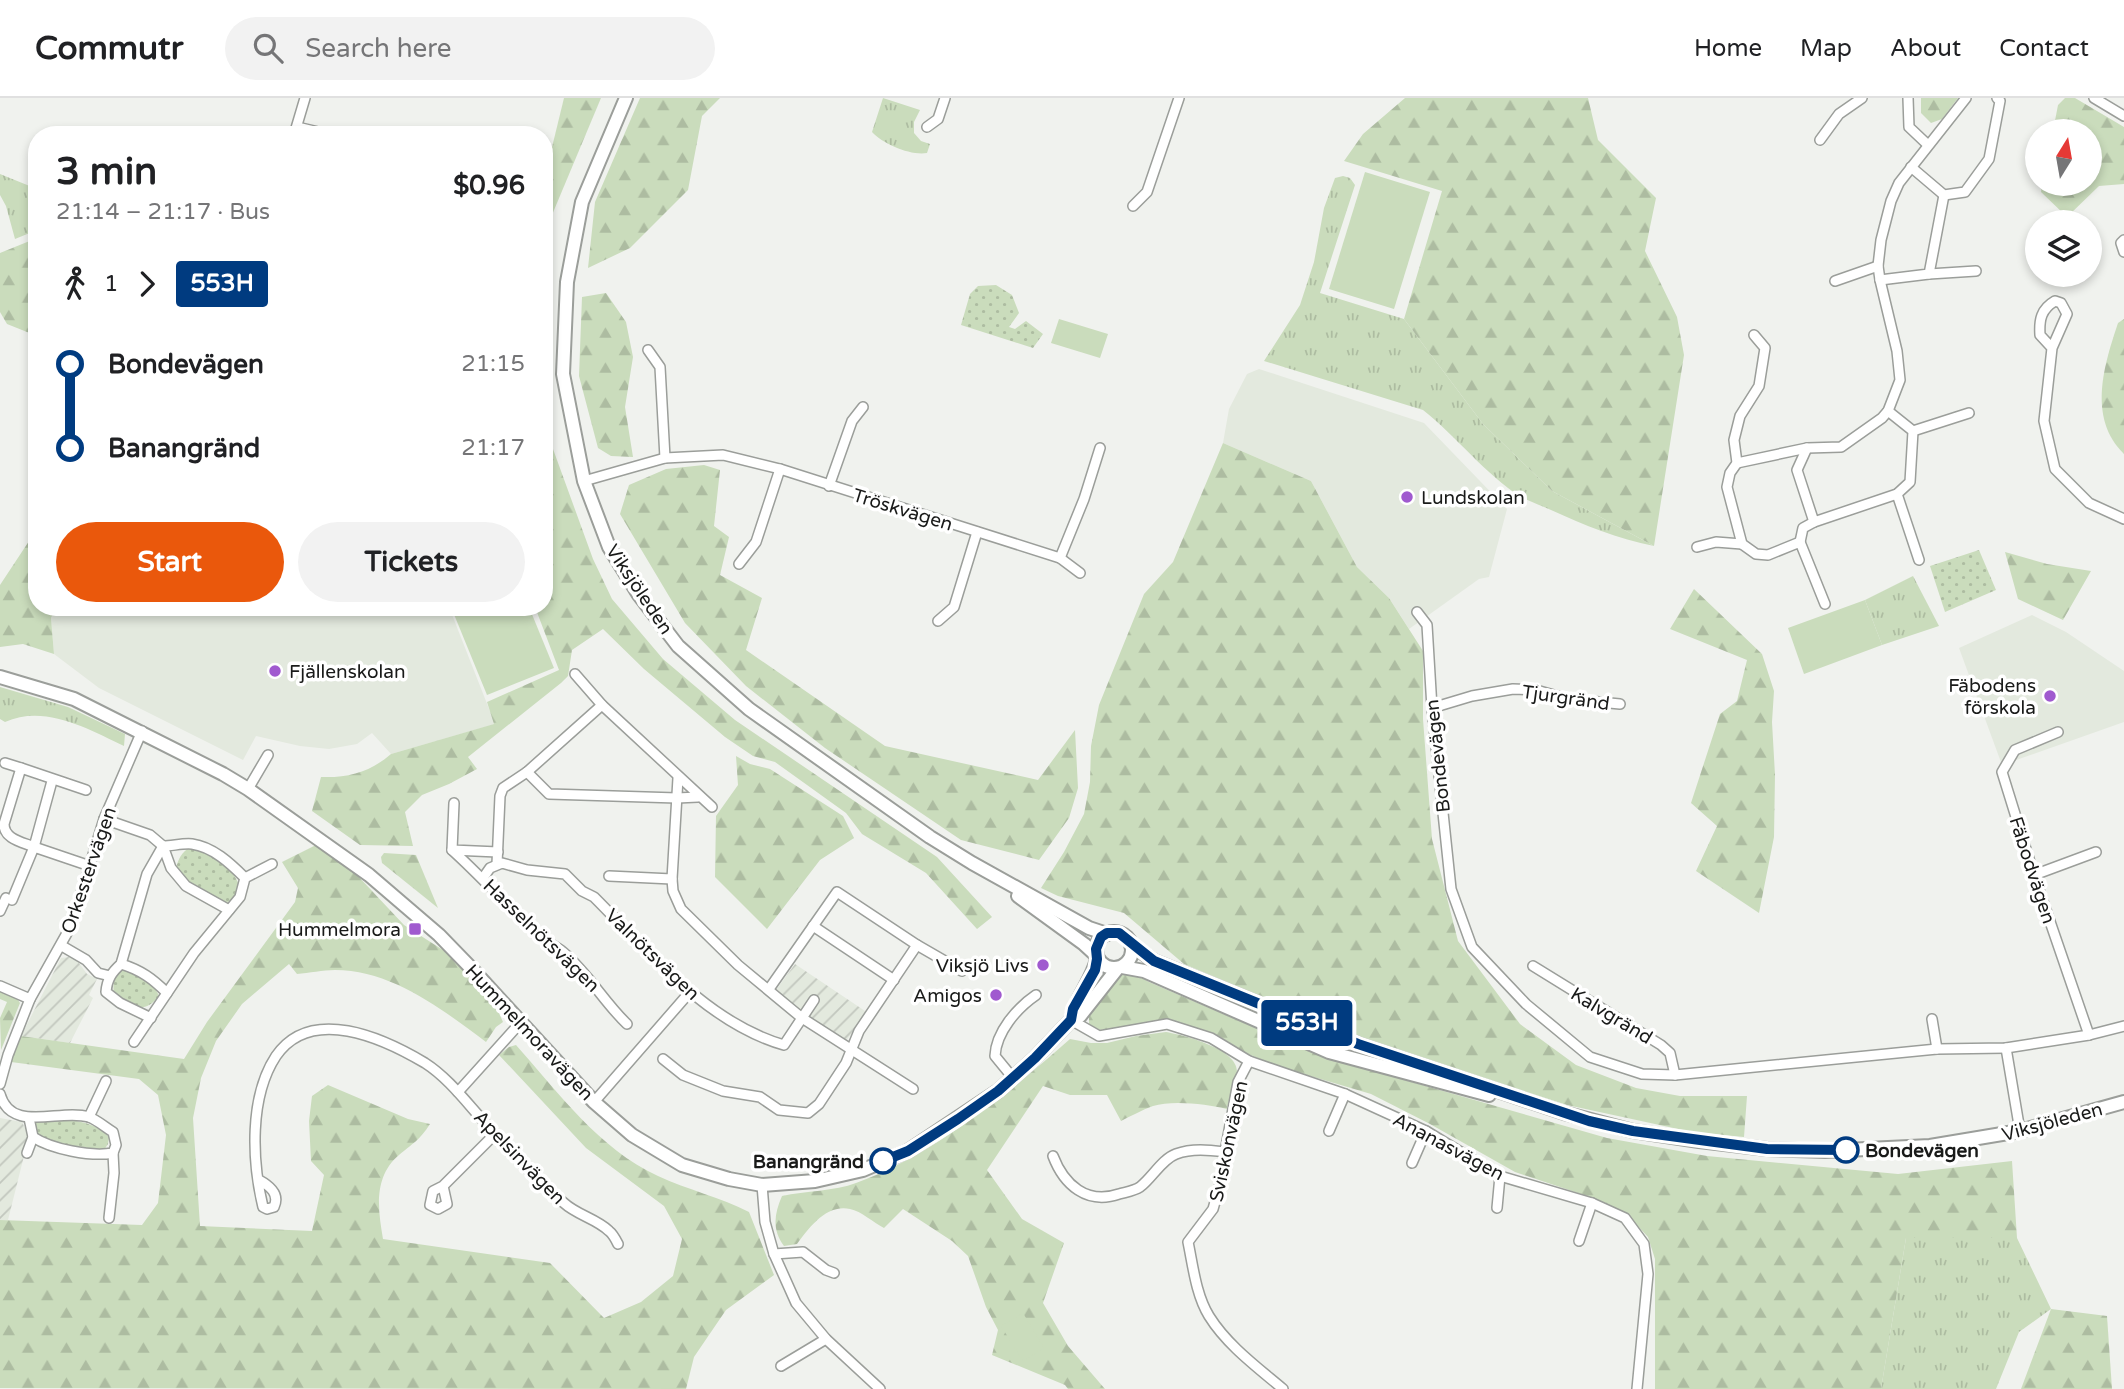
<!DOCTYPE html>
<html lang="en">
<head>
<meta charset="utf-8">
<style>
  :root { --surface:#fff; --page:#f2f2f2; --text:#202124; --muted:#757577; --line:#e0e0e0; --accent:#ea580c }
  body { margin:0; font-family:"Varela Round",sans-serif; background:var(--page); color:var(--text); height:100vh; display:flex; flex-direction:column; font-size:26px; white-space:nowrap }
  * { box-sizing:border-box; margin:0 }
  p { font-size:23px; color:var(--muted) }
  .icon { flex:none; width:38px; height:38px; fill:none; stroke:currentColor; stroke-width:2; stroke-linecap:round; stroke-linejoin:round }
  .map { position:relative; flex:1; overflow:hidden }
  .panel { position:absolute; left:28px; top:28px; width:525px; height:490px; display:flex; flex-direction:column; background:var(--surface); border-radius:28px; box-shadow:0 4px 10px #0003 }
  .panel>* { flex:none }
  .badge { padding:0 14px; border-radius:5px; font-size:24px; line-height:46px }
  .needle { width:46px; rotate:11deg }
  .buttons { position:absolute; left:2025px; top:21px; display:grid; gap:14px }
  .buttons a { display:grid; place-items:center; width:77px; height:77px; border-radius:50%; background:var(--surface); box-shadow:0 4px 10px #0003; font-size:35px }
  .map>.badge { position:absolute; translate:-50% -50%; box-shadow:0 0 0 4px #fff }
  .legs { display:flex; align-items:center; gap:10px; height:77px; padding:0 28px; font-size:23px }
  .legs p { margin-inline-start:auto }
  .head { display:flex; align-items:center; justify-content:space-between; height:119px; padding:0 28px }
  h1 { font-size:38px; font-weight:800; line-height:52px }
  .primary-button { display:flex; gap:14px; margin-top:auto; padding:14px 28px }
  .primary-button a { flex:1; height:80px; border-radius:42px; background:var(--accent); color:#fff; font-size:28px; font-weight:800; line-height:80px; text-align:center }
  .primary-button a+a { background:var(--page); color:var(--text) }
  ul { padding:0 28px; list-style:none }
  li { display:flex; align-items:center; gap:24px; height:84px; font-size:26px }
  li i { display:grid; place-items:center; width:10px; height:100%; margin:0 9px; background:currentColor }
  li i::after { content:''; width:18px; height:18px; margin:-9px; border:5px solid; border-radius:50%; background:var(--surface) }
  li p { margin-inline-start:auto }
  li:first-child i { background:linear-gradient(#0000 50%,currentColor 0) }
  li:last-child i { background:linear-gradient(currentColor 50%,#0000 0) }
  header { display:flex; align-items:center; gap:42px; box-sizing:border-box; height:98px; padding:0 35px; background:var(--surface); border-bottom:2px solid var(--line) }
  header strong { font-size:33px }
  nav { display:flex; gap:38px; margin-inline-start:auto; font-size:24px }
  .search { width:490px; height:63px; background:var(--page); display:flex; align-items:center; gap:18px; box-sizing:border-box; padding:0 24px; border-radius:38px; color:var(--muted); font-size:26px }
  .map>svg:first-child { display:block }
</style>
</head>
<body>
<header>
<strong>Commutr</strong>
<div class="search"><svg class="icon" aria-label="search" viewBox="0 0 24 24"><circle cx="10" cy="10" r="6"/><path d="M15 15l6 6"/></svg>Search here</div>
<nav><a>Home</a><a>Map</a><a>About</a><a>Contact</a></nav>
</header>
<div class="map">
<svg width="2124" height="1291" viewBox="0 0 2124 1291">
  <defs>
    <pattern id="industrial-furrows" width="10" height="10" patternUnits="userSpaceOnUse" patternTransform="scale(1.75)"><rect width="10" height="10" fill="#e3e9de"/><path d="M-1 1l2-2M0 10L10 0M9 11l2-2" fill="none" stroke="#c2c7be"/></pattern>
    <pattern id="grass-tufts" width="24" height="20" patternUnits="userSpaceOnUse" patternTransform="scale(1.75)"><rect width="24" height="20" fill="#cadcbc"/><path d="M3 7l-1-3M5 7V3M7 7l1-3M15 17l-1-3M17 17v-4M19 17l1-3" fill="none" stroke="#adbca1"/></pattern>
    <pattern id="forest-firs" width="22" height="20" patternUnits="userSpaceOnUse" patternTransform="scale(1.75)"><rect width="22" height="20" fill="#cadcbc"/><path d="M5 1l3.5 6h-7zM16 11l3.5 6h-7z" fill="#adbca1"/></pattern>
    <pattern id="park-dots" width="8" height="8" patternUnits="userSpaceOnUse" patternTransform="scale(1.75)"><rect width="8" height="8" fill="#cadcbc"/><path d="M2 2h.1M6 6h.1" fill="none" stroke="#adbca1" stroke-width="1.8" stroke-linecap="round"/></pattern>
  </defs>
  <rect width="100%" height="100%" fill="#f0f2ee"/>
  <g fill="#e3e9de">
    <polygon points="1259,271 1424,325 1507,411 1489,479 1479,481 1409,531 1389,500 1357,469 1311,383 1223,345 1229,311 1247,276"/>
    <polygon points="56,509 449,509 495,626 391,656 372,635 357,646 329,651 300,648 256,638 243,662 99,590 54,556 51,520"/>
    <polygon points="2032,517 2066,534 2124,573 2124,624 2002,667 1959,550"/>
  </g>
  <g fill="url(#industrial-furrows)">
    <polygon points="69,859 76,861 87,876 97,881 89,897 93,900 70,945 21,938 61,860"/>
    <polygon points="795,866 868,915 845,944 807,919 776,892"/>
    <polygon points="0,1020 22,1024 29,1038 8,1122 0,1122"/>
  </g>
  <g fill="url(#grass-tufts)">
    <path d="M883,0l37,12 -6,12v11l7,8 9,3 -3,9c-16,3 -44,-9 -55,-21z"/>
    <polygon points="0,76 37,91 37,132 15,141 6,108 0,97"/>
    <path d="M1343,78l7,2 5,7 -35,108 84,26 79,105 69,67 102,55c-36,-7 -70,-21 -103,-36 -9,-4 -20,-8 -30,-13 -35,-22 -65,-61 -98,-87l-159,-49 36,-56 14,-43 10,-54 11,-30z"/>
    <polygon points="1913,478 1939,528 1882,547 1865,502"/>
    <path d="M0,589l68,20 57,27 -1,12c-36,-17 -79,-42 -119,-24l-5,-3z"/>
    <polygon points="1906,1140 2017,1140 2051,1211 2019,1234 1996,1291 1881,1291"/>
  </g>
  <g fill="url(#forest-firs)">
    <polygon points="564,0 601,0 544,136 544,82"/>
    <polygon points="640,0 720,0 702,18 688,92 630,150 588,170 595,104"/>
    <polygon points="1405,0 1588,0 1598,42 1656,100 1645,153 1677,219 1684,257 1654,448 1552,393 1483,326 1404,221 1442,93 1344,63 1363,36"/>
    <polygon points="1921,0 1958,0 1942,21 1931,25 1921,15"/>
    <polygon points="2065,0 2075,0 2124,29 2124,86 2099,88 2067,119 2041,94 2042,86 2090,86 2090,33 2053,33 2058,7"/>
    <polygon points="37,140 37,238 7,226 0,214 0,155"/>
    <polygon points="606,195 626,224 633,259 625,309 633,359 611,358 598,350 579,278 582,199"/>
    <path d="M2124,221v135c-37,-36 -20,-89 -6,-131z"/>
    <path d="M544,305l5,35 44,121 19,40 51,60 72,61 202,137 55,60 -15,12 -51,-56 -64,-39 -16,-21 -71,-51 -22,-6 -28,-19 -81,-68 -41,-40 -31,21 -4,26 -7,7 -93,74 9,12 -28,15 -27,11 -17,17 8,34 -53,-1 -48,-34 9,-34c28,1 49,-5 70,-23l103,-30 -7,-22 72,-32 -24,-63h9z"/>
    <polygon points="1223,345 1311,383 1357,469 1389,500 1423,553 1423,621 1432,741 1458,843 1520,926 1576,967 1636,990 1680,998 1747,998 1744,1039 1692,1034 1567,1007 1362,941 1184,866 1124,815 1058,798 1041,790 1064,754 1084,716 1090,684 1091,648 1099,607 1144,496 1173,464"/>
    <polygon points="704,367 720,372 714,428 729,439 720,477 762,500 746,552 885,648 1038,682 1075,632 1078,690 1069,720 1039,762 961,742 825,650 746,588 685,525 620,416 629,387 666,371"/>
    <polygon points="37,431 37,509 56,509 51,520 54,556 23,546 0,549 0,487"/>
    <polygon points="2005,454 2047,466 2091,473 2063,522 2018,501"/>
    <polygon points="1694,491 1762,556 1774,593 1772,624 1775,677 1774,739 1759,815 1696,773 1717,728 1691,705 1720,616 1737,603 1747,562 1670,531"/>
    <polygon points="736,658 750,666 770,671 843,718 854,740 820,762 767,831 715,779 716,718 738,687"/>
    <path d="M318,746l39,31 47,50 42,27 47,48 10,22 -7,5 -10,15c-43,-32 -94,-72 -151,-72 -12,0 -26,3 -38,4l-8,-10 -47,40 -26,37 -15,37 -8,40 7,108 112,5 12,-56 -13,-14 -2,-40 3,-25 16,-11 80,34 22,5c-10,16 -18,20 -31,31 -26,22 -21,55 -16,84l167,24 54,55 37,-16 32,-26 9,-37 -18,-33 -78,-58 -87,-93 10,-8 7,-2c42,47 83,104 142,131 30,14 62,21 91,36l25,63 -48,35 -32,47 -8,32 -686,-1v-168l142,5 16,-22 8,-68 -8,-40 -19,-16 -128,-17 10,-26 163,23 23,-37 88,-120 3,-14 -16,-26z"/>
    <polygon points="384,755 416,757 438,810 382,765 381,759"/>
    <polygon points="1123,876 1136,877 1149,884 1321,958 1607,1040 1707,1058 1898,1076 2012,1063 2017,1140 1906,1140 1881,1291 1655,1291 1655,1161 1648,1139 1630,1120 1596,1101 1515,1074 1430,1026 1371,996 1280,969 1248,956 1214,935 1168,922 1100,932 1089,926 1089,913 1112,881"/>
    <polygon points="0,891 15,897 20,905 1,952 0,920 7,904 0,901"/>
    <path d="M1166,934c18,3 71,17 71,39 0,3 -9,31 -10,38 -20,-5 -55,-9 -74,-3 -11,4 -22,10 -32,15l-14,-26h-37l-27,-9 -56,84 35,49 42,24 -21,60 25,43 37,43h-37l-3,-4 -73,-30 6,-25 -12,-23 -18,-51 -16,-15 -49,-32 -19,19c-10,-5 -23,-17 -34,-19 -24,-5 -41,19 -53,35l-13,2c-12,-16 -10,-32 -2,-50 23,-5 53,-5 74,-13 76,-27 154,-91 214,-144l21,4h16l29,-7z"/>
    <polygon points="2051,1211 2107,1218 2112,1291 2021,1291"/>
  </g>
  <g fill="url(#park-dots)">
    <polygon points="996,187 1012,197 1019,215 1009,229 1015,231 1026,223 1043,236 1033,250 961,227 970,196 978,188"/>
    <polygon points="1979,452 1996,492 1945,514 1930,468"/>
    <path d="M190,749c22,8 43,18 50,41l-6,11 -8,4 -37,-19 -13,-16c2,-9 6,-16 14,-21z"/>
    <path d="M123,870c14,3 31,14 36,28 -16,20 -28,10 -45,-2 -2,-11 1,-19 9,-26z"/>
    <path d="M58,1020c19,3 37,4 51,19l-1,7 -4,6c-12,2 -53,-3 -62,-11 -6,-6 -8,-12 -9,-20z"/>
  </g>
  <g fill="#cadcbc">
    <polygon points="1365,74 1430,94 1394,211 1329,191"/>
    <polygon points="1059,221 1108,236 1100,260 1051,245"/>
    <polygon points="1865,502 1882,547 1804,576 1788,530"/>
    <polygon points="451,509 529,509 554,570 487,597"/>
    <polygon points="1023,1215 1044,1250 1023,1263 1001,1228"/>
  </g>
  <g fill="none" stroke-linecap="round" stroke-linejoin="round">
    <g stroke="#9b9e9a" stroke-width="12">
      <g id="street">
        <polyline points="1908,0 1909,29 1928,47"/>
        <polyline points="2094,0 2124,18"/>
        <polyline points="297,29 331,37"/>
        <polyline points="927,29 938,21 945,0"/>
        <polyline points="294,37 305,0"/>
        <polyline points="1820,42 1839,16 1862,0"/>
        <polyline points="1911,69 1944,97 1965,94 1989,61 2000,3 1997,0"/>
        <polyline points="1133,108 1147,94 1179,0"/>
        <polyline points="2124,142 2121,145 2124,154"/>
        <polyline points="1929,176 1976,173"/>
        <polyline points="1880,182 1929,176 1944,97"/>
        <polyline points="1835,183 1878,168"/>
        <polyline points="1754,237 1765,250 1759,288 1740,318 1734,342 1737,365 1730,375 1727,389 1742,446 1756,456 1768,457 1800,444 1825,506"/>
        <path d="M2052,250l-12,-13c-1,-15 1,-26 15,-34l6,2 6,11 -15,34 -8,73 11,48 34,34 35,16"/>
        <polyline points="648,252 660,269 665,360"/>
        <polyline points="1913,333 1969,315"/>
        <polyline points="1807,350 1797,372 1814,424 1897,396 1910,384 1913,333 1888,313"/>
        <polyline points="1737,365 1807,350 1841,349 1882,320 1888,313 1900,282 1897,253 1880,182 1878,168 1881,142 1891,103 1899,85 1966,0"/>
        <polyline points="584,383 665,360 723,357 780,371 1060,460 1080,475"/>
        <polyline points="829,388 852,323 863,309"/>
        <polyline points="1897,396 1919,462"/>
        <polyline points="1800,444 1803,430 1814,424"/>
        <polyline points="1697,449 1716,444 1742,446"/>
        <polyline points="1060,460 1084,401 1100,350"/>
        <polyline points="739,466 756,444 780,371"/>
        <polyline points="1417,514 1427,527 1432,610 1451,791 1472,849 1526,906 1590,959 1642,976 1675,977 1937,951 2006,950 2089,937 2124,928"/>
        <polyline points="938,523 954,509 977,434"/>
        <polyline points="575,576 602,607 712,709"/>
        <polyline points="1432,610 1472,598 1513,591 1536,592 1568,601 1620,606"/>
        <polyline points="2058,634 2015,652 2002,674 2034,777 2089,937"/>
        <polyline points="5,665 21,670"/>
        <polyline points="527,674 549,696 677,700 698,699"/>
        <path d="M52,683l-18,66c-12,-5 -30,-8 -30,-23l17,-56 65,22"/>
        <polyline points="248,691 268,657"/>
        <polyline points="454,705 452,752 498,754"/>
        <polyline points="104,721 150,737 163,748 171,770 186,788 229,812"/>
        <path d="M163,748c9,0 20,-3 29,-2 21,3 38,19 53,34"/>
        <path d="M452,752c31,28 58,59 89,87 6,6 15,9 22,15 25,21 41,50 64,72"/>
        <polyline points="497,766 500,698 503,690 527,674 602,607"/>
        <polyline points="2034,777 2096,754"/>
        <polyline points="609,778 672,781 678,680"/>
        <path d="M483,780l7,-10 12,-5 25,7 38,4 17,17 12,6c55,55 113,126 190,148l30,-45"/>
        <polyline points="672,781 673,793 681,811 738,867 802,920 913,991"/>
        <polyline points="12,802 34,749 90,768"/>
        <polyline points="0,813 6,800"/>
        <polyline points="813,828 894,882"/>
        <polyline points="62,848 86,862 98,875 110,878"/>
        <path d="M121,866c20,6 32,15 46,29"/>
        <polyline points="1533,868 1661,947 1670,955 1675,977"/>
        <polyline points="0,888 30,901"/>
        <polyline points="769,891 837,794 917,847 962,873"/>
        <path d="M151,920l-31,-15 -14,-11c1,-13 6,-20 15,-28l26,-90 16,-28"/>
        <polyline points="1932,921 1937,951"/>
        <polyline points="1071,922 1099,938 1167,926 1211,940 1249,963 1345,996 1426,1033 1500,1078 1592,1105 1625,1120 1644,1146 1648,1176 1637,1291"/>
        <polyline points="134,944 194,855 240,799 245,780 272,766"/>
        <polyline points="2006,950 2020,1033"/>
        <polyline points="663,961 683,977 723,993 760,999 779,1012 808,1015 819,1006 846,965 859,933 917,847"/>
        <path d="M1249,963l-11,21 -13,70v15l-12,42 -25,33c5,24 8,53 21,74 18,29 48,51 74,73"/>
        <path d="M1013,980l-18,-22c1,-24 22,-48 41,-61"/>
        <polyline points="0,986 8,957 30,901 71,828 104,721 142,633"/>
        <polyline points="458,994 521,924"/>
        <path d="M0,996c11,40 60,14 89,23 8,3 16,10 24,15l3,13 -3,8c-22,4 -62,-4 -80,-16"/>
        <polyline points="594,1004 689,895"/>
        <polyline points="89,1019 106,983"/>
        <polyline points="1329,1033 1345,996"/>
        <polyline points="27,1055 33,1039 29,1020"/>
        <path d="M1053,1058c11,29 34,49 66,38 7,-2 15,-3 21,-7 12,-9 22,-28 36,-33 16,-6 33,-4 49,-2"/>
        <polyline points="1412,1065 1426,1033"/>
        <path d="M259,1082c11,6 21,14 15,27l-7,2 -4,-2c-11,-46 -14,-110 13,-151 35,-51 107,-18 149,7 25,16 44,43 64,64 23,26 48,54 75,76 13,12 33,16 45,28 4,3 7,9 9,13"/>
        <polyline points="762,1087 765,1124 774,1156 796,1205 826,1241 880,1291"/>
        <polyline points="443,1088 447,1106 438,1111 430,1107 433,1093 443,1088 495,1036"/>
        <polyline points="1497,1110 1500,1078"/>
        <polyline points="109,1120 114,1075 113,1055"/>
        <polyline points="1579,1143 1592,1105"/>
        <polyline points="774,1156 803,1154 826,1172 834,1175"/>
        <polyline points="781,1268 826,1241"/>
      </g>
    </g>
    <g stroke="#9b9e9a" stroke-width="16">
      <g id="secondary">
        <polyline points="626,0 582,104 567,184 563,276 584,383 609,449 639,497 678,548 749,611 930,739 972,765 1089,830 1107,836"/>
        <polyline points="0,579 74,601 223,676 248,691 369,777 439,837 471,870 594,1004 632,1037 682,1067 729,1081 762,1087 815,1083 863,1072 908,1053 998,993 1035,960 1071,922 1080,918 1117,871"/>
        <polyline points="1018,798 1084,846 1096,857"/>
        <circle cx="1114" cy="852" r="18"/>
        <polyline points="1132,847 1154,863 1358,946 1564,1015 1633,1033 1699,1043 1767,1051 1825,1053 1930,1048 2020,1033 2124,1004"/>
        <polyline points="1122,869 1144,873 1329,954 1489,997"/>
        <path d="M1071,922c4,-22 21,-39 26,-61"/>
      </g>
    </g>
    <use href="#street" stroke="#fff" stroke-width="9"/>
    <use href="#secondary" stroke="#fff" stroke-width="12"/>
  </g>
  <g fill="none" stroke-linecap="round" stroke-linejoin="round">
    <g stroke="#fff" stroke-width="16">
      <polyline id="line-1" points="883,1063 908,1053 958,1021 998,993 1035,960 1071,922 1073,911 1095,872 1097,861 1096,851 1101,839 1107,835 1119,835 1154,863 1358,946 1589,1023 1633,1033 1767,1051 1846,1052"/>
    </g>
    <use href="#line-1" stroke="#003b80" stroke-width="10"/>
  </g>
  <g fill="#a05acf" stroke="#fff" stroke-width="2.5">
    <circle cx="1407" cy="399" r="7"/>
    <circle cx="275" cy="573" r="7"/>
    <circle cx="2050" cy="598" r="7"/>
    <rect x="408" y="824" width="14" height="14" rx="3.5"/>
    <circle cx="1043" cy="867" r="7"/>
    <circle cx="996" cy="897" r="7"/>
  </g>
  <g fill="#fff" stroke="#003b80" stroke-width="3.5">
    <circle cx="1846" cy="1052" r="12"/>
    <circle cx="883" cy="1063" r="12"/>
  </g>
  <g text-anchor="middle" stroke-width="7" stroke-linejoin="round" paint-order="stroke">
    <g font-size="19" fill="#191a19" stroke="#fff" text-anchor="end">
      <text x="1421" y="406" text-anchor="start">Lundskolan</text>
      <text x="289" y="580" text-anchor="start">Fjällenskolan</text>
      <text x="2036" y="594">Fäbodens<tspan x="2036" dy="22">förskola</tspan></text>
      <text x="401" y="838">Hummelmora</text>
      <text x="1029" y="874">Viksjö Livs</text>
      <text x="982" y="904">Amigos</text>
    </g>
    <g font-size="19" fill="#191a19" stroke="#fff">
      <text transform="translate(903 411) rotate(17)" y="7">Tröskvägen</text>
      <text transform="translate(640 491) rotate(56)" y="7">Viksjöleden</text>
      <text transform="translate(1566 599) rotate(8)" y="7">Tjurgränd</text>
      <text transform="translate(1437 658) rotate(-96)" y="7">Bondevägen</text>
      <text transform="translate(88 772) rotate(-71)" y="7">Orkestervägen</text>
      <text transform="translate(2033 772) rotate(72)" y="7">Fäbodvägen</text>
      <text transform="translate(542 837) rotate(44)" y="7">Hasselnötsvägen</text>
      <text transform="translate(653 856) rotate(44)" y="7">Valnötsvägen</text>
      <text transform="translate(1612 917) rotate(31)" y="7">Kalvgränd</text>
      <text transform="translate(530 934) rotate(47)" y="7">Hummelmoravägen</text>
      <text transform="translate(2052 1023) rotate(-15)" y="7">Viksjöleden</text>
      <text transform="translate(1228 1043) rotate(-78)" y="7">Sviskonvägen</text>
      <text transform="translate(1449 1048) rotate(28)" y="7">Ananasvägen</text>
      <text transform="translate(520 1059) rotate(46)" y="7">Apelsinvägen</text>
    </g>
    <g font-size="19" font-weight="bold" fill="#191a19" stroke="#fff" text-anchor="start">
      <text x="1865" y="1059">Bondevägen</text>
      <text x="864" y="1070" text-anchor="end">Banangränd</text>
    </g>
  </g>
</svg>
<div class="buttons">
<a><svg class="needle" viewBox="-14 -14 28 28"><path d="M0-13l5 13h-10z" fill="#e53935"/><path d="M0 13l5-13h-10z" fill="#757577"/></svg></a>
<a><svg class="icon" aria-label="layers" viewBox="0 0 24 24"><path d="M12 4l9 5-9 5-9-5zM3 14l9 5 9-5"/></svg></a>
</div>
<b class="badge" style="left:1307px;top:925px;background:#003b80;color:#fff">553H</b>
<section class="panel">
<div class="head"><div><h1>3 min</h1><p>21:14 – 21:17 · Bus</p></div><b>$0.96</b></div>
<div class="legs"><svg class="icon" aria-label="walk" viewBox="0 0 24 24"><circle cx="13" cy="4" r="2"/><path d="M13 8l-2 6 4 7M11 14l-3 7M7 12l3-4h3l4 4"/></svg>1<svg class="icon" aria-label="forward" viewBox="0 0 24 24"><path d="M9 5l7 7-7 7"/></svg><b class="badge" style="background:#003b80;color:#fff">553H</b></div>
<ul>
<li><i style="color:#003b80"></i><b>Bondevägen</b><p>21:15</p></li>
<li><i style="color:#003b80"></i><b>Banangränd</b><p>21:17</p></li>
</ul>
<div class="primary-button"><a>Start</a><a>Tickets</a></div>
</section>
</div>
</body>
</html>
